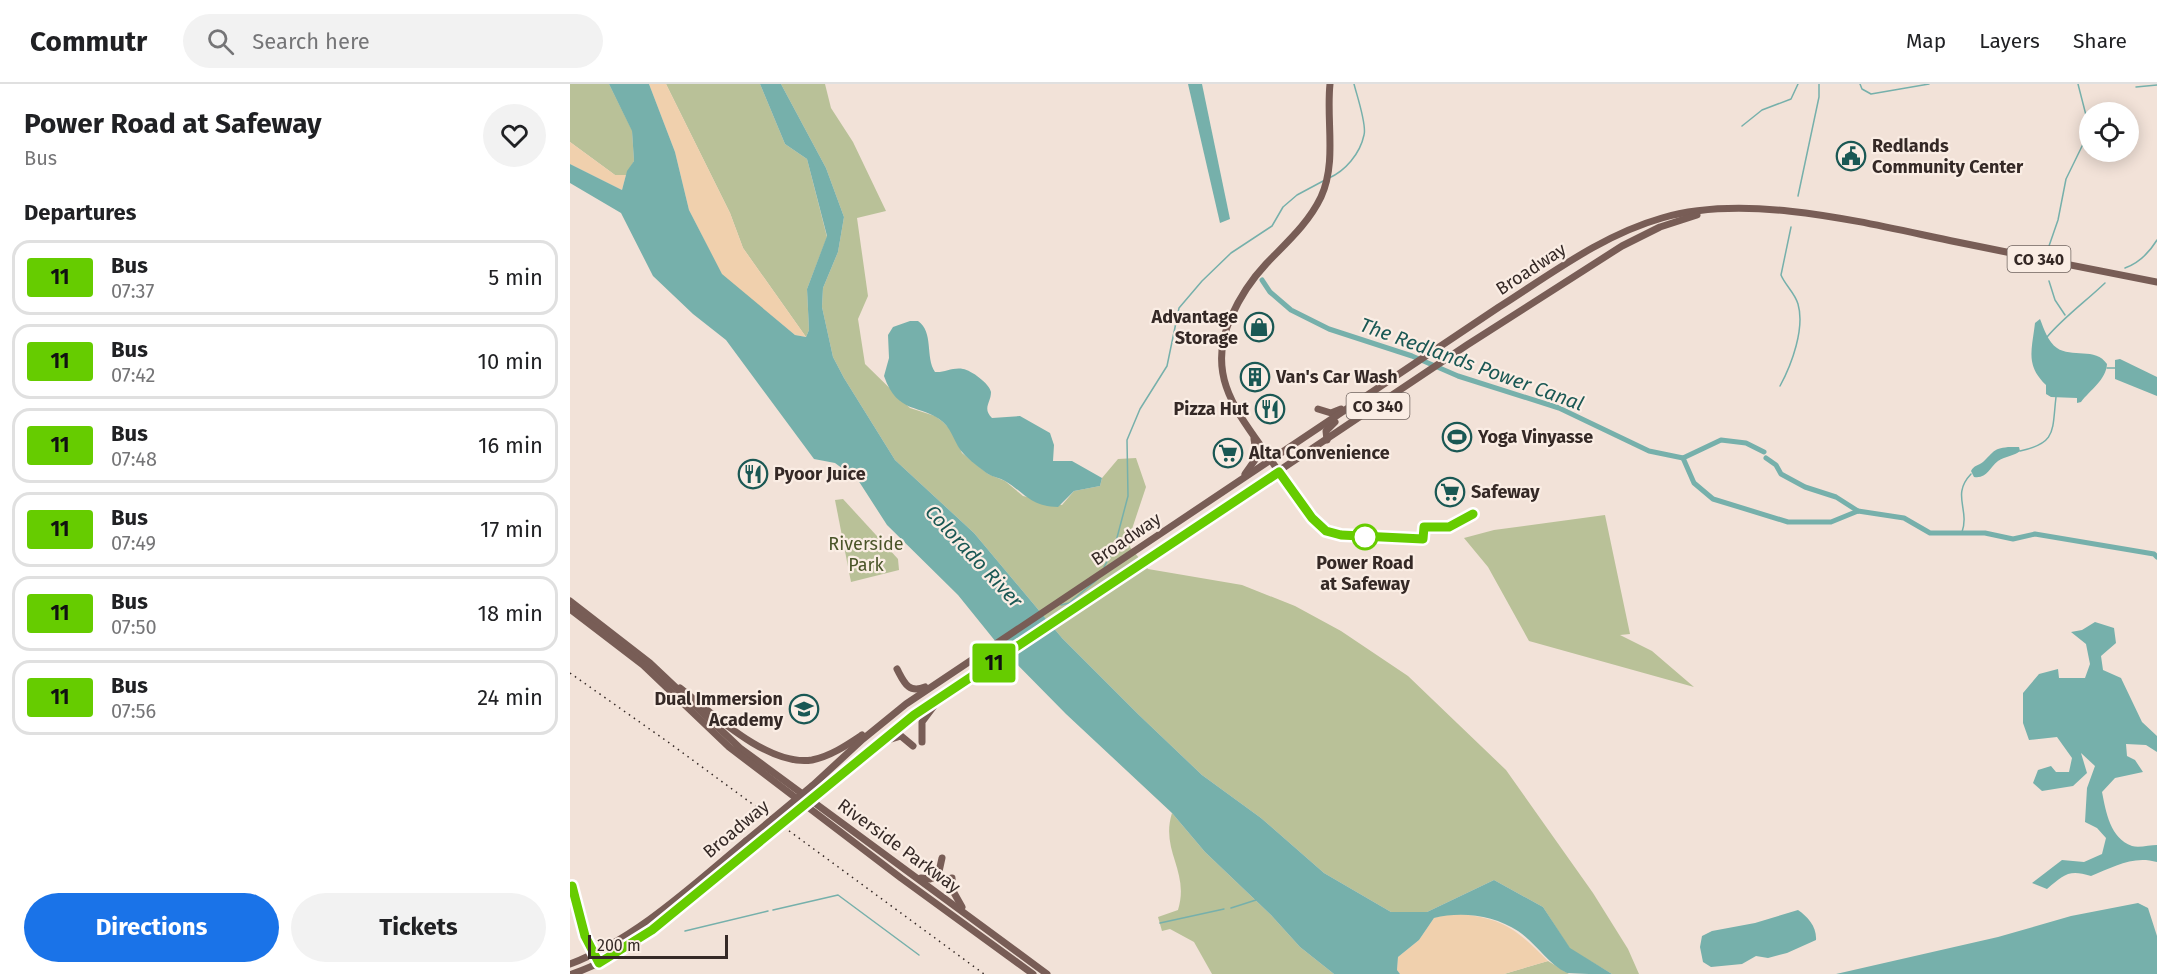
<!DOCTYPE html>
<html lang="en">
<head>
<meta charset="utf-8">
<style>
  :root { --surface:#fff; --page:#f2f2f2; --text:#202124; --muted:#757577; --line:#e0e0e0; --accent:#1a73e8 }
  body { margin:0; font-family:"Fira Sans",sans-serif; background:var(--page); color:var(--text); height:100vh; display:flex; flex-direction:column; font-size:22px; white-space:nowrap }
  * { box-sizing:border-box; margin:0 }
  p { font-size:20px; color:var(--muted) }
  .icon { flex:none; width:33px; height:33px; fill:none; stroke:currentColor; stroke-width:2; stroke-linecap:round; stroke-linejoin:round }
  .map { position:relative; flex:1; overflow:hidden }
  .side { display:flex; flex-direction:column; background:var(--surface); width:570px }
  .side>* { flex:none }
  .badge { padding:0 12px; border-radius:4px; font-size:21px; line-height:39px }
  .tools { position:absolute; left:1509px; top:18px; display:grid; gap:12px }
  .tools a { display:grid; place-items:center; width:60px; height:60px; border-radius:50%; background:var(--surface); box-shadow:0 3px 15px #0003; font-size:30px }
  .scale { position:absolute; left:18px; bottom:15px; width:140px; box-sizing:border-box; padding-left:6px; border:3px solid #352926; border-top:0; font-size:16px; line-height:21px; white-space:nowrap; color:#352926; -webkit-text-stroke:4px #faede4; paint-order:stroke }
  .map>.badge { position:absolute; translate:-50% -50%; box-shadow:0 0 0 3px #fff }
  h2 { padding:0 24px; font-size:22px; line-height:54px }
  .round { display:grid; place-items:center; flex:none; width:63px; height:63px; border-radius:32px; background:var(--page) }
  .head { display:flex; align-items:center; justify-content:space-between; height:102px; padding:0 24px }
  h1 { font-size:28px; font-weight:700; line-height:45px }
  .primary-button { display:flex; gap:12px; margin-top:auto; padding:12px 24px }
  .primary-button a { flex:1; height:69px; border-radius:36px; background:var(--accent); color:#fff; font-size:24px; font-weight:700; line-height:69px; text-align:center }
  .primary-button a+a { background:var(--page); color:var(--text) }
  ul { padding:0; list-style:none }
  li { display:flex; align-items:center; gap:18px; height:75px; margin:0 12px 9px; padding:0 12px; border:3px solid var(--line); border-radius:18px }
  li div { flex:1 }
  li b { display:block; font-size:22px }
  li em { font-style:normal }
  li .badge { min-width:66px; font-weight:700; text-align:center }
  header { display:flex; align-items:center; gap:36px; box-sizing:border-box; height:84px; padding:0 30px; background:var(--surface); border-bottom:2px solid var(--line) }
  header strong { font-size:28px }
  nav { display:flex; gap:33px; margin-inline-start:auto; font-size:21px }
  .search { width:420px; height:54px; background:var(--page); display:flex; align-items:center; gap:15px; box-sizing:border-box; padding:0 21px; border-radius:33px; color:var(--muted); font-size:22px }
  main { display:flex; flex:1; min-height:0 }
  .map>svg:first-child { display:block }
</style>
</head>
<body>
<header>
<strong>Commutr</strong>
<div class="search"><svg class="icon" aria-label="search" viewBox="0 0 24 24"><circle cx="10" cy="10" r="6"/><path d="M15 15l6 6"/></svg>Search here</div>
<nav><a>Map</a><a>Layers</a><a>Share</a></nav>
</header>
<main>
<section class="side">
<div class="head"><div><h1>Power Road at Safeway</h1><p>Bus</p></div><a class="round"><svg class="icon" aria-label="heart" viewBox="0 0 24 24"><path d="M12 20l-8-8c-3-5 5-10 8-4 3-6 11-1 8 4z"/></svg></a></div>
<h2>Departures</h2>
<ul>
<li><span class="badge" style="background:#6c0;color:#111">11</span><div><b>Bus</b><p>07:37</p></div><em>5 min</em></li>
<li><span class="badge" style="background:#6c0;color:#111">11</span><div><b>Bus</b><p>07:42</p></div><em>10 min</em></li>
<li><span class="badge" style="background:#6c0;color:#111">11</span><div><b>Bus</b><p>07:48</p></div><em>16 min</em></li>
<li><span class="badge" style="background:#6c0;color:#111">11</span><div><b>Bus</b><p>07:49</p></div><em>17 min</em></li>
<li><span class="badge" style="background:#6c0;color:#111">11</span><div><b>Bus</b><p>07:50</p></div><em>18 min</em></li>
<li><span class="badge" style="background:#6c0;color:#111">11</span><div><b>Bus</b><p>07:56</p></div><em>24 min</em></li>
</ul>
<div class="primary-button"><a>Directions</a><a>Tickets</a></div>
</section>
<div class="map">
<svg width="1587" height="890" viewBox="0 0 1587 890">
  <rect width="100%" height="100%" fill="#f2e2d8"/>
  <g fill="#b9c198">
    <polygon points="0,0 39,0 62,46 64,77 56,91 45,91 0,58"/>
    <polygon points="96,0 190,0 215,60 237,75 257,153 237,205 239,246 236,253 173,164 160,129"/>
    <polygon points="211,0 255,0 261,24 283,58 316,127 287,134 298,212 288,235 295,280 340,324 365,332 373,338 381,346 392,369 418,390 435,397 453,412 492,421 504,407 530,402 532,394 548,375 566,374 576,403 562,445 560,463 578,485 672,501 725,522 771,547 838,592 936,686 1023,809 1058,865 1069,890 1042,890 1000,865 973,823 924,796 857,828 821,828 754,789 691,734 632,691 569,631 492,554 404,449 325,376 274,294 263,273 252,223 253,204 268,168 274,133 256,84"/>
    <polygon points="273,415 328,475 329,486 281,498 265,416"/>
    <polygon points="1035,431 1060,550 1050,551 1082,567 1124,603 959,557 918,483 894,454 924,446"/>
    <path d="M602,729l33,39 66,63 29,32 34,27h-122l-18,-32 -24,-13 -8,2 -4,-14 20,-7c12,-39 -18,-59 -6,-97z"/>
    <polygon points="978,877 999,890 934,890"/>
  </g>
  <g fill="#f0d0ad">
    <polygon points="79,0 96,0 160,129 173,164 236,253 225,251 152,191 119,126 105,68"/>
    <polygon points="0,58 45,91 56,91 52,106 0,80"/>
    <path d="M881,829c51,5 61,12 97,48l-44,13h-104l-3,-4 1,-13 21,-17 15,-22z"/>
  </g>
  <g fill="#76b0ab">
    <path d="M39,0h40l26,68 14,58 33,64 73,61 11,2 3,-7 -2,-41 20,-53 -20,-77 -22,-15 -25,-60h21l45,84 18,49 -6,35 -15,36 -1,19 11,50 11,21 51,82 79,73 88,105 77,77 63,60 59,43 63,55 67,39h36l67,-32 49,27 27,41 42,26c-12,0 -34,0 -45,-1 -20,-10 -31,-30 -49,-42 -24,-16 -57,-20 -84,-13l-15,22 -21,17 -1,13 3,4h-66l-34,-27 -29,-32 -66,-63 -33,-39 -106,-99 -66,-67 -42,-52 -71,-70 -29,-45 -23,-17 -21,-4 -88,-119 -33,-26 -40,-38 -32,-63 -51,-30v-19l52,26 5,-19 7,-10 -2,-30z"/>
    <polygon points="618,0 632,0 660,135 650,139"/>
    <path d="M1470,235c4,10 8,23 17,29 14,10 39,-1 50,16 -1,16 -17,26 -26,38l-4,1v-5l-26,-1 -5,-3v-9c-21,-20 -14,-35 -11,-62z"/>
    <path d="M340,237h8c16,11 7,36 17,51 9,1 18,-5 28,-3 8,1 27,15 28,23 0,11 -9,16 1,26l28,-2 30,17 4,12 -1,16h19l30,17 -2,8 -26,5 -16,16c-27,0 -33,-14 -53,-26 -5,-3 -12,-4 -17,-7 -7,-5 -19,-14 -25,-21 -8,-8 -10,-22 -20,-31 -22,-19 -45,-6 -59,-46l5,-18 -1,-23 5,-8z"/>
    <polygon points="1550,275 1587,293 1587,312 1545,295 1545,276"/>
    <path d="M1438,363h11l1,4c-6,5 -14,5 -22,10 -9,7 -11,18 -24,16l-3,-6c3,-6 7,-5 12,-9 11,-10 9,-13 25,-15z"/>
    <path d="M1525,538l19,6 2,15 -15,13 2,14 18,8 21,44 15,14v16l-11,-7 -20,-1 1,12 8,4 8,12 -28,6 -13,14c4,20 8,46 30,54 7,2 18,-1 25,-1v17c-24,-7 -44,5 -66,14 -23,-7 -27,-1 -44,13l-15,-6 30,-23 22,2 18,-8 4,-16 -9,-10 -12,-6 2,-34 8,-22 -14,-13 6,20 -14,13 -31,5 -9,-8 5,-13 13,-4 5,6h13l3,-14 -15,-21 -28,3 -6,-17v-30l16,-19 19,-5 1,9h26l5,-14 -4,-20 -15,-12 11,-2z"/>
    <polygon points="1568,819 1578,824 1587,852 1587,890 1266,890 1428,853 1501,832"/>
    <path d="M1228,826c10,7 19,17 18,30l-29,13 -19,5 -12,-2 -14,8 -31,3 -8,-5 -3,-15 2,-11 10,-5 43,-8z"/>
  </g>
  <g fill="none" stroke-linecap="round" stroke-linejoin="round">
    <g stroke="#76b0ab" stroke-width="1.5">
      <polyline points="1290,0 1292,5 1301,10 1359,0"/>
      <polyline points="1566,3 1587,1"/>
      <polyline points="1172,42 1192,26 1221,15 1228,0"/>
      <path d="M759,94c16,-7 31,-24 35,-43 3,-10 -7,-39 -10,-51"/>
      <polyline points="1228,112 1249,13 1249,0"/>
      <polyline points="1479,162 1488,136 1496,95 1516,54 1518,39 1508,0"/>
      <path d="M1555,184c14,-5 24,-15 32,-28"/>
      <polyline points="1479,197 1485,216 1495,231"/>
      <path d="M1477,253c17,-20 38,-35 58,-54"/>
      <polyline points="1537,284 1546,284"/>
      <path d="M1210,302c12,-22 25,-58 18,-82 -3,-11 -13,-19 -17,-29l10,-48"/>
      <path d="M1450,367c37,-8 32,-20 36,-54"/>
      <path d="M1392,448c8,-23 -11,-37 9,-58"/>
      <polyline points="534,483 544,465 558,412 557,356 570,325 597,282 609,224 632,197 661,169 702,142 713,123 727,111 755,96"/>
      <polyline points="491,521 499,519 528,495"/>
      <polyline points="661,824 686,816"/>
      <polyline points="203,826 268,811 349,871"/>
      <polyline points="590,839 654,825"/>
      <polyline points="115,847 198,827"/>
    </g>
    <g stroke="#76b0ab" stroke-width="5">
      <polyline points="692,196 700,208 721,226 759,245 842,272 888,292 989,324 1079,367 1113,374 1151,356 1176,359 1194,368"/>
      <polyline points="1113,374 1124,399 1143,415 1218,438 1261,438 1288,427 1334,434 1360,449 1415,449 1443,455 1465,450 1584,470 1587,473"/>
      <polyline points="1196,374 1206,381 1211,390 1235,403 1266,413 1288,427"/>
    </g>
    <g stroke="#785d56" stroke-width="7">
      <polyline points="748,325 761,329 771,325"/>
      <polyline points="757,356 756,347 765,338"/>
      <path d="M709,388c-34,-52 -77,-90 -48,-155 9,-20 20,-37 35,-53 20,-21 42,-40 55,-67 16,-35 5,-76 9,-113"/>
      <polyline points="675,390 687,373 684,355"/>
      <polyline points="0,517 80,579 170,664 477,890"/>
      <polyline points="0,525 73,581 159,663 331,794 463,890"/>
      <path d="M327,585c7,13 11,25 28,18"/>
      <path d="M110,604c33,26 89,79 132,72 19,-4 35,-15 50,-25"/>
      <polyline points="318,656 331,652 343,662"/>
      <polyline points="352,658 352,638 364,622"/>
      <path d="M242,702l51,-47 43,-35 593,-397c52,-33 103,-72 163,-89 88,-26 207,6 295,24 67,14 133,27 200,40"/>
      <polyline points="249,708 344,631 897,261 1052,162 1090,143 1127,131"/>
      <polyline points="351,794 360,795 368,792 372,774"/>
      <polyline points="382,794 383,807 392,823"/>
      <path d="M0,880c66,-25 123,-79 176,-123"/>
      <path d="M2,890c70,-24 124,-81 180,-127"/>
    </g>
    <polyline stroke="#352926" stroke-width="1.5" stroke-dasharray="1.5 4.5" stroke-linecap="butt" points="0,589 98,658 414,890"/>
    <g stroke="#785d56" stroke-width="7">
      <polyline points="176,757 242,702"/>
      <polyline points="182,763 249,708"/>
    </g>
  </g>
  <g fill="none" stroke-linecap="round" stroke-linejoin="round">
    <g stroke="#fff" stroke-width="14">
      <polyline id="line" points="0,803 2,802 15,852 29,879 82,846 344,631 709,388 742,434 756,447 771,451 853,455 854,443 879,443 903,430"/>
    </g>
    <use href="#line" stroke="#6c0" stroke-width="9"/>
  </g>
  <defs>
    <g id="civic-ring" transform="scale(1.5)"><circle r="9.5" fill="#faede4" stroke="#1a5854" stroke-width="1.5"/><path d="M-.6-6.5H3V-4.5H.6V-3L4-1V1h2V6H-6V1h2V-1L-.6-3ZM-1.2 2.5V6h2.4V2.5Z" fill="#1a5854"/></g>
    <g id="shop-ring" transform="scale(1.5)"><circle r="9.5" fill="#faede4" stroke="#1a5854" stroke-width="1.5"/><path d="M-5-2.5h2.3a2.7 3.5 0 0 1 5.4 0H5L5.5 6h-11ZM-1.5-2.5h3a1.5 2.3 0 0 0-3 0Z" fill="#1a5854"/></g>
    <g id="building-ring" transform="scale(1.5)"><circle r="9.5" fill="#faede4" stroke="#1a5854" stroke-width="1.5"/><path d="M-4-6H4V6H1V3H-1V6H-4ZM-2.5-4.3h1.7v1.8h-1.7ZM.8-4.3h1.7v1.8H.8ZM-2.5-1h1.7V.8h-1.7ZM.8-1h1.7V.8H.8Z" fill="#1a5854"/></g>
    <g id="restaurant-ring" transform="scale(1.5)"><circle r="9.5" fill="#faede4" stroke="#1a5854" stroke-width="1.5"/><path d="M-5-6h1v4h1v-4h1v4h1v-4h1v5L-1.5 .5V6h-2V.5L-5-1ZM5-6V6H3V1.5H1.5Q1.5-4 5-6Z" fill="#1a5854"/></g>
    <g id="stadium-ring" transform="scale(1.5)"><circle r="9.5" fill="#faede4" stroke="#1a5854" stroke-width="1.5"/><path d="M0-5a6.5 5 0 1 0 0 10a6.5 5 0 1 0 0-10ZM-3.5-1.8h7v3.6h-7Z" fill="#1a5854"/></g>
    <g id="supermarket-ring" transform="scale(1.5)"><circle r="9.5" fill="#faede4" stroke="#1a5854" stroke-width="1.5"/><path d="M-6-5.5h2.5l.6 2H6L4.5 2H-2.5L-4.4-4H-6ZM-1.5 3.2a1.3 1.3 0 1 0 .1 0ZM3 3.2a1.3 1.3 0 1 0 .1 0Z" fill="#1a5854"/></g>
    <g id="school-ring" transform="scale(1.5)"><circle r="9.5" fill="#faede4" stroke="#1a5854" stroke-width="1.5"/><path d="M0-5L7-2L0 1L-7-2ZM-4 1L0 2.5L4 1V4Q0 6-4 4Z" fill="#1a5854"/></g>
  </defs>
  <g fill-rule="evenodd">
    <use href="#civic-ring" x="1281" y="72"/>
    <use href="#shop-ring" x="689" y="243"/>
    <use href="#building-ring" x="685" y="293"/>
    <use href="#restaurant-ring" x="700" y="325"/>
    <use href="#stadium-ring" x="887" y="353"/>
    <use href="#supermarket-ring" x="658" y="369"/>
    <use href="#restaurant-ring" x="183" y="390"/>
    <use href="#supermarket-ring" x="880" y="408"/>
    <use href="#school-ring" x="234" y="625"/>
  </g>
  <circle fill="#fff" stroke="#6c0" stroke-width="3" cx="795" cy="453" r="12"/>
  <g text-anchor="middle" stroke-width="4.5" stroke-linejoin="round" paint-order="stroke">
    <g fill="#faede4" stroke="#70645f" stroke-width="1.5">
      <rect x="1437.5" y="162" width="63" height="26" rx="4.5"/>
      <rect x="776.5" y="309" width="63" height="26" rx="4.5"/>
    </g>
    <g font-size="16" font-weight="bold" fill="#352926">
      <text x="1469" y="181">CO 340</text>
      <text x="808" y="328">CO 340</text>
    </g>
    <g font-size="18" font-weight="bold" fill="#352926" stroke="#faede4" text-anchor="start">
      <text x="1302" y="68">Redlands<tspan x="1302" dy="21">Community Center</tspan></text>
      <text x="668" y="239" text-anchor="end">Advantage<tspan x="668" dy="21">Storage</tspan></text>
      <text x="706" y="299">Van's Car Wash</text>
      <text x="679" y="331" text-anchor="end">Pizza Hut</text>
      <text x="908" y="359">Yoga Vinyasse</text>
      <text x="679" y="375">Alta Convenience</text>
      <text x="204" y="396">Pyoor Juice</text>
      <text x="901" y="414">Safeway</text>
      <text x="213" y="621" text-anchor="end">Dual Immersion<tspan x="213" dy="21">Academy</tspan></text>
    </g>
    <g font-size="18" fill="#352926" stroke="#faede4">
      <text transform="translate(961 185) rotate(-33)" y="6">Broadway</text>
      <text transform="translate(556 455) rotate(-34)" y="6">Broadway</text>
      <text transform="translate(166 745) rotate(-40)" y="6">Broadway</text>
      <text transform="translate(329 762) rotate(36)" y="6">Riverside Parkway</text>
    </g>
    <g font-size="18" fill="#4a5529" stroke="#faede4">
      <text x="296" y="466">Riverside<tspan x="296" dy="21">Park</tspan></text>
    </g>
    <g font-size="18" font-weight="bold" fill="#352926" stroke="#faede4">
      <text x="795" y="485">Power Road<tspan x="795" dy="21">at Safeway</tspan></text>
    </g>
    <g font-size="20" font-style="italic" fill="#1a5854" stroke="#faede4">
      <text transform="translate(902 280) rotate(20)" y="7">The Redlands Power Canal</text>
      <text transform="translate(404 472) rotate(47)" y="7">Colorado River</text>
    </g>
  </g>
</svg>
<div class="tools">
<a><svg class="icon" aria-label="locate" viewBox="0 0 24 24"><circle cx="12" cy="12" r="6"/><path d="M12 2v4M12 18v4M2 12h4M18 12h4"/></svg></a>
</div>
<div class="scale">200 m</div>
<b class="badge" style="left:424px;top:579px;background:#6c0;color:#111">11</b>
</div>
</main>
</body>
</html>
